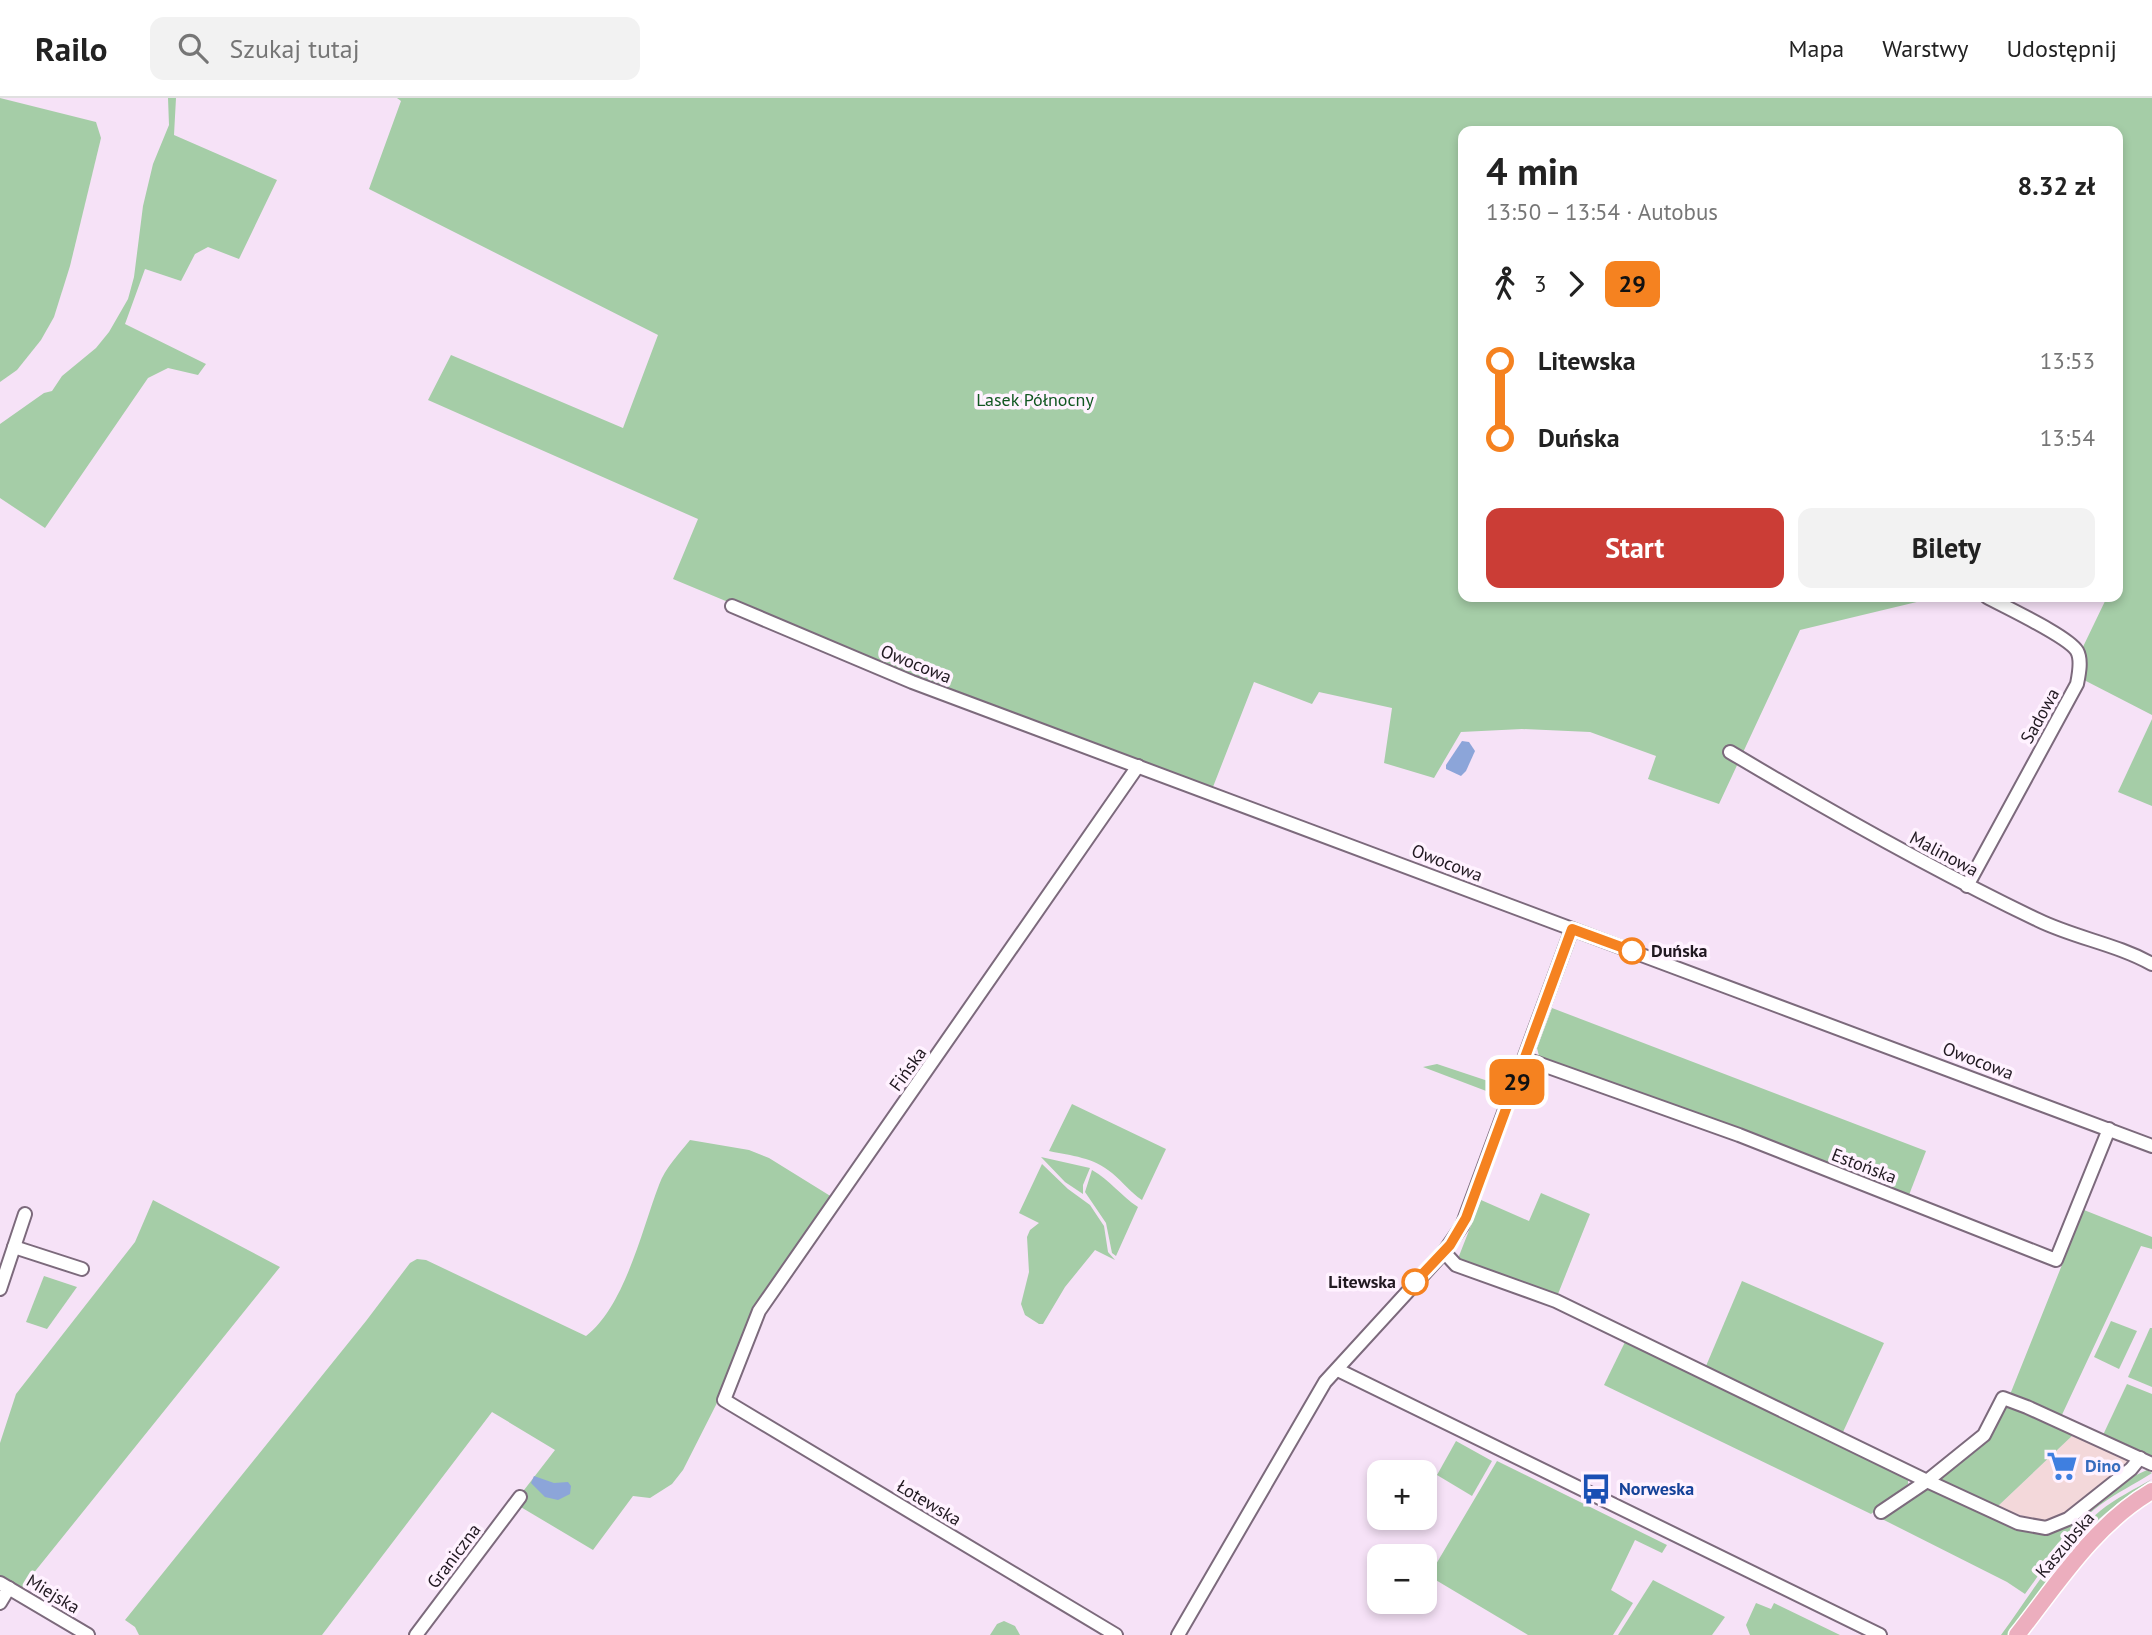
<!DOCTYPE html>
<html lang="pl">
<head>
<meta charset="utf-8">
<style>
  :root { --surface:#fff; --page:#f2f2f2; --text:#222; --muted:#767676; --line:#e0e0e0; --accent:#cb3d36 }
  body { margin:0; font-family:"PT Sans",sans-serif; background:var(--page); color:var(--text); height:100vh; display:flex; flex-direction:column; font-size:26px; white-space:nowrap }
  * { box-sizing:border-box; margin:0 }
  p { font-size:23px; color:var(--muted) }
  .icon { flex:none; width:38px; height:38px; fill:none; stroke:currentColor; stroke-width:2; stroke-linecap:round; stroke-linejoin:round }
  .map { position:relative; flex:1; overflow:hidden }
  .details { position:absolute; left:1458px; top:28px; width:665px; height:476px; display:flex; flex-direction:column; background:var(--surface); border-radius:14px; box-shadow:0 4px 10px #0003 }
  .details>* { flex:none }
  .badge { padding:0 14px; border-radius:10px; font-size:24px; line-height:46px }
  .tools { position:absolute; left:1367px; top:1362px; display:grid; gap:14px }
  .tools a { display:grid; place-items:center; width:70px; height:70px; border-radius:14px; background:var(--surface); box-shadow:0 4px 10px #0003; font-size:35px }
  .map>.badge { position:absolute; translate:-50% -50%; box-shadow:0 0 0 4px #fff }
  .legs { display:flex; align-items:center; gap:10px; height:77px; padding:0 28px; font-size:23px }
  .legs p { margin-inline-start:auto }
  .overview { display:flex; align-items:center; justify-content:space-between; height:119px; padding:0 28px }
  h1 { font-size:38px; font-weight:700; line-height:52px }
  .cta { display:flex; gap:14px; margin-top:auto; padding:14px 28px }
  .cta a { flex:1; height:80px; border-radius:14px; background:var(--accent); color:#fff; font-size:28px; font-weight:700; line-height:80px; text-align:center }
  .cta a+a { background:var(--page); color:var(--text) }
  ul { padding:0 28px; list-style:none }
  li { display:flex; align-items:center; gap:24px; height:77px; font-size:26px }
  li i { display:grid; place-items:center; width:10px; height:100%; margin:0 9px; background:currentColor }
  li i::after { content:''; width:18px; height:18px; margin:-9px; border:5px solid; border-radius:50%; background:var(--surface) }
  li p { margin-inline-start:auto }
  li:first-child i { background:linear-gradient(#0000 50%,currentColor 0) }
  li:last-child i { background:linear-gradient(currentColor 50%,#0000 0) }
  header { display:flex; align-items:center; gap:42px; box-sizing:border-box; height:98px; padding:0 35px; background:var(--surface); border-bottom:2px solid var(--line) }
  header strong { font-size:33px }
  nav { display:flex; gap:38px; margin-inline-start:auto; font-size:24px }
  .search { width:490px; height:63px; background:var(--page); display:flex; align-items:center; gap:18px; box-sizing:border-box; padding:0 24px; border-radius:14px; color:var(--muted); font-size:26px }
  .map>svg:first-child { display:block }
</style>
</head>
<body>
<header>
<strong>Railo</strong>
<div class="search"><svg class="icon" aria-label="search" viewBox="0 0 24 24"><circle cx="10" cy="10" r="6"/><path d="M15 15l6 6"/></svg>Szukaj tutaj</div>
<nav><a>Mapa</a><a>Warstwy</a><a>Udostępnij</a></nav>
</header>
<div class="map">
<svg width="2152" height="1537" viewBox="0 0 2152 1537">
  <rect width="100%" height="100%" fill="#f6e2f7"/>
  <polygon fill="#f3d8da" points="2073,1337 2129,1360 2129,1368 2060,1425 2049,1427 1997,1409"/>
  <g fill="#a5cda7">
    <polygon points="0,0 96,24 101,40 70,168 54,219 41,242 17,272 0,284"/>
    <polygon points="168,0 176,0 174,37 277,82 239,161 208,149 195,156 181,183 145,171 125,226 206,266 198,277 168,270 148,280 45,430 0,400 0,326 44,295 52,293 62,278 96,250 109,234 128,201 134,179 143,108 153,66 169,27"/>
    <polygon points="397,0 2152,0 2152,617 2084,582 2081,553 2107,499 2118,499 2118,477 2123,467 2118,464 2118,33 1463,33 1463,499 1926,499 1925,502 1800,532 1719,706 1648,681 1656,658 1590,634 1522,631 1461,634 1434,680 1384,665 1392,610 1319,594 1312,606 1254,584 1211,694 855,557 673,481 698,421 428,302 451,257 623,330 658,237 369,91 401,3"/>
    <polygon points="2152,621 2152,708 2118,694"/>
    <polygon points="1552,910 1926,1053 1909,1097 1539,958 1537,950"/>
    <polygon points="1437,966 1506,989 1502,999 1423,969"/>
    <path d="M1072,1006l94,45 -24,51c-11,-7 -19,-18 -30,-27 -19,-16 -40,-17 -63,-22z"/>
    <path d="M690,1042l59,10 20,8 63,39 -77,111 -36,91 -36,71 -11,14 -22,14 -17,-2 -40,54 -79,-47 41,-53 -63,-38 -170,223h-183l-4,-8 -10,-7 241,-299 44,-58 7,-4 9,1 160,76c39,-30 56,-107 73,-151 6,-17 20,-31 31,-45z"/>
    <polygon points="1041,1059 1090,1070 1083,1087 1083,1096 1065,1084"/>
    <polygon points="1042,1066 1068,1091 1090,1107 1104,1128 1108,1154 1115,1162 1095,1152 1065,1189 1043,1226 1039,1226 1025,1217 1021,1206 1029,1174 1027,1139 1030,1132 1039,1125 1019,1115"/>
    <path d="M1092,1072c18,10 29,26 46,37l-22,49 -4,-3 -6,-30 -21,-31z"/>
    <polygon points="1541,1095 1590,1116 1556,1201 1460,1165 1459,1158 1481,1102 1529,1123"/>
    <polygon points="153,1102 280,1169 20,1492 0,1480 0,1345 16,1296 135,1144"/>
    <polygon points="2084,1112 2152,1139 2152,1151 2141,1148 2060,1321 2009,1299"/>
    <polygon points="44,1178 77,1189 47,1231 26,1224"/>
    <polygon points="1742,1183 1884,1245 1843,1334 1706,1268"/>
    <polygon points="2111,1223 2137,1233 2119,1271 2094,1259"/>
    <polygon points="2150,1230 2152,1230 2152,1289 2128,1279"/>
    <polygon points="1625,1244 1904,1377 1908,1382 1908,1386 1871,1416 1604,1287"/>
    <polygon points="2127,1286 2152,1296 2152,1358 2103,1337"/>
    <polygon points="2006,1307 2073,1337 1997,1409 1937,1382 1992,1338"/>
    <polygon points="1456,1343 1492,1363 1472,1398 1437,1377"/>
    <polygon points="1497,1363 1667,1447 1662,1455 1635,1442 1611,1492 1633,1505 1613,1537 1528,1537 1429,1478"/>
    <path d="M2147,1372l5,3c-17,11 -36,20 -52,32 -31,23 -52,58 -75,89l-18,-12 -127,-64 49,-31 116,45 87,-58 2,2z"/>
    <path d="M2152,1381l-34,24 -19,16 -16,19 -21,32 -50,65h-11c30,-41 60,-92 99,-124 16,-13 35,-22 52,-32z"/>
    <polygon points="1653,1482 1725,1519 1712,1537 1618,1537"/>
    <polygon points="1756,1505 1771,1511 1774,1505 1840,1537 1750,1537 1746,1527"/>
    <polygon points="1004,1523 1015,1528 1020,1537 990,1537 997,1526"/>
  </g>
  <g fill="#8ca5d9">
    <polygon points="1462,643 1469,644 1475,653 1466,673 1461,678 1446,671 1446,667"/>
    <polygon points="534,1378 554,1385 568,1384 571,1388 570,1396 558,1402 545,1399 531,1385"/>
  </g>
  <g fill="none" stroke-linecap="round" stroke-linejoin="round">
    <g stroke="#7c6a7c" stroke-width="16">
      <g id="minor">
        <polyline points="732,508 912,584 2152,1048"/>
        <path d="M1730,654c101,60 203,118 308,168 37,18 78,24 114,44"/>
        <path d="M1967,788l110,-202c2,-10 5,-24 0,-33 -9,-15 -72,-44 -90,-54"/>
        <polyline points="1526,961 1739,1037 2056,1162 2109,1031"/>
        <polyline points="14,1149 82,1171"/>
        <polyline points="1444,1154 1456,1167 1556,1203 1927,1383 2018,1425 2046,1430 2068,1421 2131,1371 2140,1360"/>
        <polyline points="0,1191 25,1116"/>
        <polyline points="1338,1272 1880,1537"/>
        <polyline points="1881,1414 1927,1383 1984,1337 2003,1300 2027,1309 2152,1366"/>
        <polyline points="0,1485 88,1537"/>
        <polyline points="0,1505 9,1490"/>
        <polyline points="416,1537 520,1399"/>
        <polyline points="1116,1537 724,1302 759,1213 1138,668"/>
        <polyline points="1178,1537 1325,1284 1444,1154 1462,1128 1572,831"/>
      </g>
    </g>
    <g stroke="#fff" stroke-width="19">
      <path id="major" d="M2017,1537c41,-52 77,-110 135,-144"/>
    </g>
    <use href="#minor" stroke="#fff" stroke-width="12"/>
    <use href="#major" stroke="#ecaebe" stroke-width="16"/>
  </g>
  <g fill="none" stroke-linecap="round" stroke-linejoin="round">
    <g stroke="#fff" stroke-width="16">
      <polyline id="line-1" points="1415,1184 1450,1147 1466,1120 1572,831 1632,853"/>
    </g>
    <use href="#line-1" stroke="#f58220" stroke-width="10"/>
  </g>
  <defs>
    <g id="supermarket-bare" transform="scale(2.415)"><path d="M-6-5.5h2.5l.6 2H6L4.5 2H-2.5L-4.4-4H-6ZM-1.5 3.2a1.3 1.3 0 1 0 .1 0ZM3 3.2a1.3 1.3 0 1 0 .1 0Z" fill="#3f7fe0" stroke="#fff2ff" stroke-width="2.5" paint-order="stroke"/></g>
    <g id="bus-bare" transform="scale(2.415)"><path d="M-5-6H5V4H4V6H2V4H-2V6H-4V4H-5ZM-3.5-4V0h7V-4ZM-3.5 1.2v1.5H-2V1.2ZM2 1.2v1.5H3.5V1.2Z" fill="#1a4fb4" stroke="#fff2ff" stroke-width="2.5" paint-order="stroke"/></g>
  </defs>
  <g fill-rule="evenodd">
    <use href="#supermarket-bare" x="2062" y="1368"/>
    <use href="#bus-bare" x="1596" y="1391"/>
  </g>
  <g fill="#fff" stroke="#f58220" stroke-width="3.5">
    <circle cx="1632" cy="853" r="12"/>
    <circle cx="1415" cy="1184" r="12"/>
  </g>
  <g text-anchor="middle" stroke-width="7" stroke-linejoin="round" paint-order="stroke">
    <g font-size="18" fill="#105720" stroke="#fff2ff">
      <text x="1035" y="308">Lasek Północny</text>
    </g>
    <g font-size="18" fill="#211921" stroke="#fff2ff">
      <text transform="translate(916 566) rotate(22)" y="6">Owocowa</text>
      <text transform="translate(2040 618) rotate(-61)" y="6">Sadowa</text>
      <text transform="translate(1944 756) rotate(28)" y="6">Malinowa</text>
      <text transform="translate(1447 765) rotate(21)" y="6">Owocowa</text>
      <text transform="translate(1978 963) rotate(21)" y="6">Owocowa</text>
      <text transform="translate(908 971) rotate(-54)" y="6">Fińska</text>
      <text transform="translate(1864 1068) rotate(21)" y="6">Estońska</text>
      <text transform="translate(929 1405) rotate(31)" y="6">Łotewska</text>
      <text transform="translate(2065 1447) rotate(-50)" y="6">Kaszubska</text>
      <text transform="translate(454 1458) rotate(-53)" y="6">Graniczna</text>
      <text transform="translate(53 1496) rotate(31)" y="6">Miejska</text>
    </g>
    <g font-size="18" font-weight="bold" fill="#211921" stroke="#fff2ff" text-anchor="start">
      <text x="1651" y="859">Duńska</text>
      <text x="1396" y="1190" text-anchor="end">Litewska</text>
    </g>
    <g font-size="18" font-weight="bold" fill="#366cbe" stroke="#fff2ff" text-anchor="start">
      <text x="2085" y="1374">Dino</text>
    </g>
    <g font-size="18" font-weight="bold" fill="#164399" stroke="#fff2ff" text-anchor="start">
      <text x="1619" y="1397">Norweska</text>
    </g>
  </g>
</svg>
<div class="tools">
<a>+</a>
<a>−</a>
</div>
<b class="badge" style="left:1517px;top:984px;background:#f58220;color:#111">29</b>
<section class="details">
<div class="overview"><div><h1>4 min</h1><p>13:50 – 13:54 · Autobus</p></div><b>8.32 zł</b></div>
<div class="legs"><svg class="icon" aria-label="walk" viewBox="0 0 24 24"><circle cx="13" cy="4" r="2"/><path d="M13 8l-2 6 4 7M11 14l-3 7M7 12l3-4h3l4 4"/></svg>3<svg class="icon" aria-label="forward" viewBox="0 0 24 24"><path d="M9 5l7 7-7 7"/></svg><b class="badge" style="background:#f58220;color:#111">29</b></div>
<ul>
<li><i style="color:#f58220"></i><b>Litewska</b><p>13:53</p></li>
<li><i style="color:#f58220"></i><b>Duńska</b><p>13:54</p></li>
</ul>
<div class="cta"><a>Start</a><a>Bilety</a></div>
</section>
</div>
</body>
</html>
